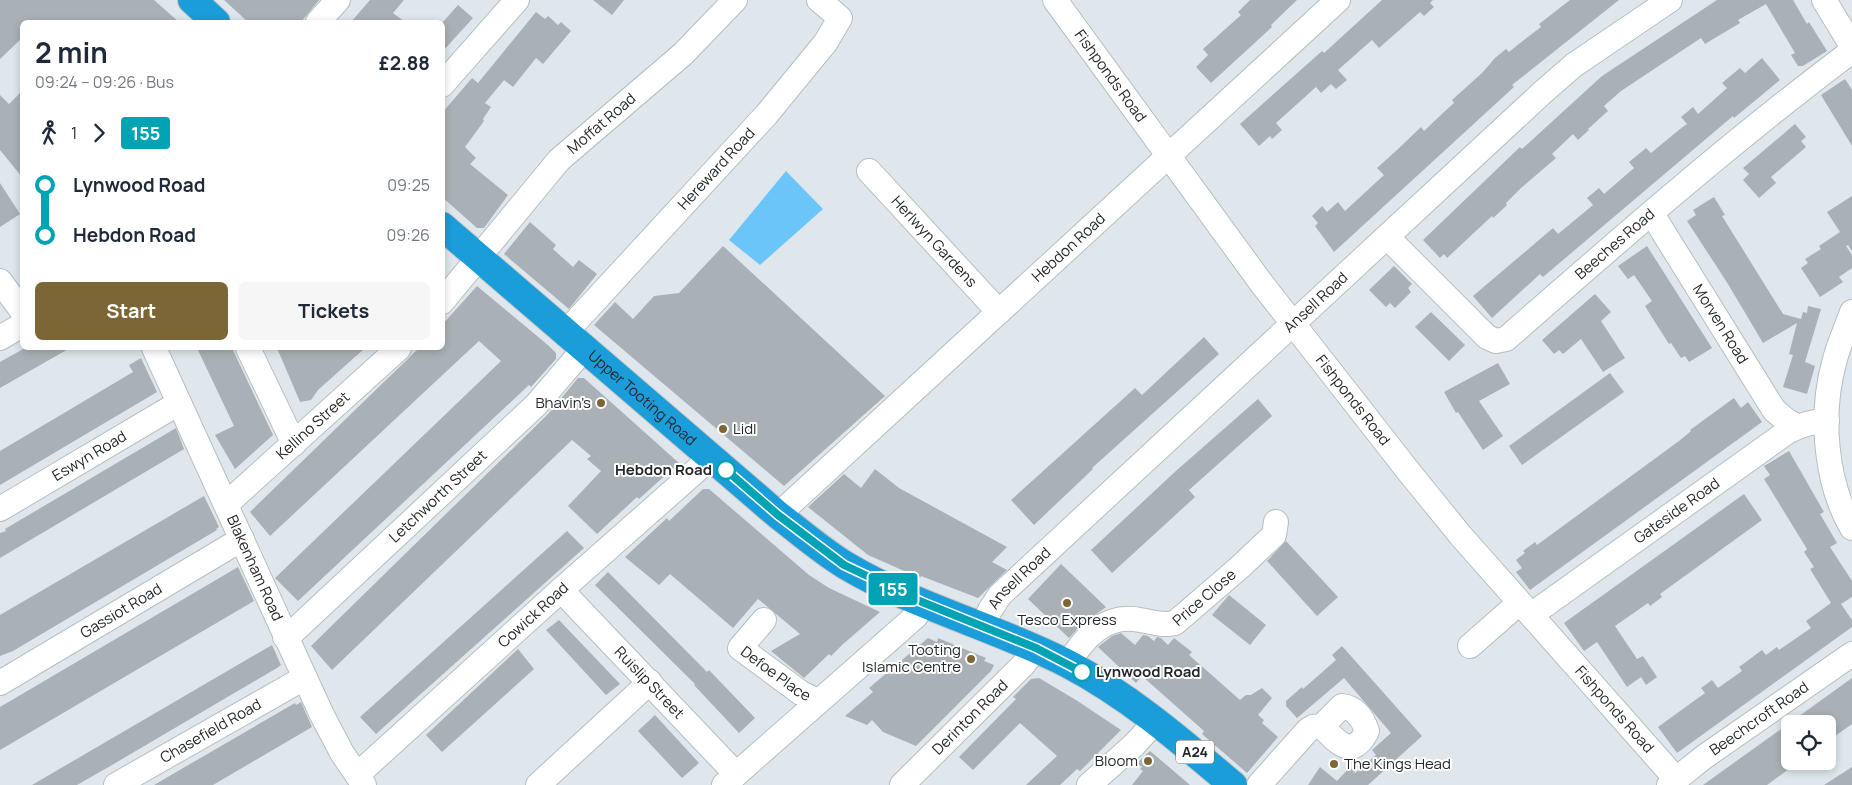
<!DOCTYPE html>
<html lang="en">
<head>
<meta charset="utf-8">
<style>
  :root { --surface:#fff; --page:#f6f6f7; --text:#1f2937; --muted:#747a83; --accent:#7c6636 }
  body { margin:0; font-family:Manrope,sans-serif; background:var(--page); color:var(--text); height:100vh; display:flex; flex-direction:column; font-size:19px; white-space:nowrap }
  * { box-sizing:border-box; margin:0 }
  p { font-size:16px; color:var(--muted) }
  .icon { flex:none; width:28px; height:28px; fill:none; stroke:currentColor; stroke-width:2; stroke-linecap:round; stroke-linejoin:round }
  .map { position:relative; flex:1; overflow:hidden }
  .panel { position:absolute; left:20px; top:20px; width:425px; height:330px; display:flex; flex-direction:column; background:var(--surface); border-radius:8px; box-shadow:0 2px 8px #0003 }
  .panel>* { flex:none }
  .badge { padding:0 10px; border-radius:4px; font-size:18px; line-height:32px }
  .buttons { position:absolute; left:1781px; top:715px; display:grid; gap:10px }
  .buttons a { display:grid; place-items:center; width:55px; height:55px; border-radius:8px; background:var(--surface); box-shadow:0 2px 8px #0003; font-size:25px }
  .map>.badge { position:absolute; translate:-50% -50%; box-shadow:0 0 0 2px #fff }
  .legs { display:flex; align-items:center; gap:8px; height:55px; padding:0 15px; font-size:16px }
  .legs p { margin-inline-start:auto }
  .summary { display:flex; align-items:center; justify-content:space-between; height:85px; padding:0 15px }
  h1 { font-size:28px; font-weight:700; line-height:38px }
  .action { display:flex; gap:10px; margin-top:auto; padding:10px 15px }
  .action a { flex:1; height:58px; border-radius:8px; background:var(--accent); color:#fff; font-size:20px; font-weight:700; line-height:58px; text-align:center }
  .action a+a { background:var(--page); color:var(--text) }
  ul { padding:0 15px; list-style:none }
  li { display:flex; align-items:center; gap:18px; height:50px; font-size:19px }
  li i { display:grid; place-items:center; width:8px; height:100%; margin:0 6px; background:currentColor }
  li i::after { content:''; width:12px; height:12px; margin:-6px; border:4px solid; border-radius:50%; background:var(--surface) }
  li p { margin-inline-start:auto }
  li:first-child i { background:linear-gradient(#0000 50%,currentColor 0) }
  li:last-child i { background:linear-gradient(currentColor 50%,#0000 0) }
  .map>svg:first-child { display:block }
</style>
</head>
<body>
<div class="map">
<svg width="1852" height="785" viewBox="0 0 1852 785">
  <rect width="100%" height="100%" fill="#dfe7ec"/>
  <polygon fill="#6cc5f9" points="786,171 823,209 760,265 729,240"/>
  <g fill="#aab1b6">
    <polygon points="0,0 154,0 179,22 22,22 22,38 0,59"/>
    <polygon points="224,0 319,0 301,22 248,22"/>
    <polygon points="370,0 404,0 393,13 405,22 351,22"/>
    <polygon points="593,0 624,0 612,15"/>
    <polygon points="1250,0 1297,0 1271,25 1272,27 1211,83 1196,67 1208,55 1203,49 1241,15 1238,12"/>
    <polygon points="1382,0 1433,0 1430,3 1434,7 1424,16 1420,12 1379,48 1372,40 1338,70 1347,80 1336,89 1331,84 1321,93 1316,87 1276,123 1282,130 1272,139 1270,136 1259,146 1240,124 1322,51 1324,53"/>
    <polygon points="1570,0 1619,0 1512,85 1514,87 1334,252 1315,226 1318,223 1312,216 1322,206 1327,212 1338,202 1345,211 1384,175 1377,168 1397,150 1421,127 1424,131 1444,112 1454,103 1452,100 1482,73 1495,58 1506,49 1509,52 1520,43 1541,27 1539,24"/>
    <polygon points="1717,0 1793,0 1807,24 1809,22 1827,51 1803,66 1798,66 1791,55 1795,53 1766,4 1738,20 1740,23 1705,44 1701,38 1621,91 1604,106 1608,111 1588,129 1589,130 1578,140 1573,134 1552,154 1556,158 1521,188 1506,203 1507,205 1503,209 1493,218 1492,216 1447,258 1444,254 1440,258 1423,240 1520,147 1522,149 1602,76"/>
    <polygon points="458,5 473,18 442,52 442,23"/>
    <polygon points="536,12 545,19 548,16 558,25 561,22 571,31 543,64 536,58 513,87 504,80 485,103 491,107 483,119 484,121 465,147 476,158 470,164 508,195 484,228 477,228 442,197 442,113 472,78 478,83"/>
    <polygon points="1762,58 1780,80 1734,118 1733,116 1543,277 1540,274 1492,318 1473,296 1553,228 1558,234 1593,205 1587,198 1599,188 1604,194 1634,168 1629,162 1646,148 1651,153 1680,129 1687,124 1681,117 1693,107 1698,114 1727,88 1722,83 1740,68 1745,73"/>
    <polygon points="1845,79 1852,90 1852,146 1821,95"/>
    <polygon points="22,91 22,177 0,150 0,95 9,104"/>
    <polygon points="1795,124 1806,137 1801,141 1806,147 1771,177 1776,183 1759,198 1743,180 1749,174 1743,168"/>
    <polygon points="0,183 20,214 0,227"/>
    <polygon points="1852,196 1852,251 1848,245 1846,246 1852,255 1852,268 1839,277 1843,282 1820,297 1801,268 1808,263 1805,259 1821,249 1819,246 1840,232 1827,212"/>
    <polygon points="1714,197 1725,215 1722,216 1783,314 1801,319 1803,312 1807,313 1808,306 1821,309 1805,362 1815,366 1807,394 1783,387 1793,355 1789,354 1797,323 1763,343 1728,284 1687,221 1696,215 1693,210"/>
    <polygon points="530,222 556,245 553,249 573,267 579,260 597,274 569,309 504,254"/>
    <polygon points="723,246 885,396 784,486 594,325 615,302 633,319 654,296 679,293"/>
    <polygon points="1647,246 1712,348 1689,362 1685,356 1681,358 1671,343 1669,344 1653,319 1645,306 1652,301 1634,275 1628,279 1618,266"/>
    <polygon points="1394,266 1412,284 1408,288 1411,292 1395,308 1390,303 1386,307 1369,290"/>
    <polygon points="477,286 549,346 556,353 556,359 531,387 529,385 298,601 275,578 501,361 479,341 270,536 250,512 419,348 442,348 442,325"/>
    <polygon points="1595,294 1611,312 1601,321 1625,358 1603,372 1581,339 1563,354 1559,350 1554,354 1542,340"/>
    <polygon points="1431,312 1465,345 1449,361 1415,327"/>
    <polygon points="1204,337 1219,354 1092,468 1093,469 1034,525 1011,500 1135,388 1142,395"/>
    <polygon points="25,348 70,348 0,388 0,362"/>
    <polygon points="197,348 232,348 273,435 235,469 215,435 234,426"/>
    <polygon points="277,348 365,348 318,390 311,400 300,402"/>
    <polygon points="141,358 157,392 0,485 0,451 133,372 129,365"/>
    <polygon points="1498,363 1510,384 1479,401 1503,436 1483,450 1458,412 1456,413 1444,392"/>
    <polygon points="1610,373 1624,392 1522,465 1509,446"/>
    <polygon points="578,378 584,378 679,463 639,499 637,497 597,534 568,506 601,471 587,459 591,456 572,440 332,670 311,646 548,414"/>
    <polygon points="1734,398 1741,408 1748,402 1762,422 1530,590 1516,572 1522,568 1516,560 1525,553 1523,551 1535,542 1537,545 1679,441 1691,431 1690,430"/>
    <polygon points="1258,399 1272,416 1189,490 1195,497 1112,573 1091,550 1177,470"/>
    <polygon points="176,428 184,449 0,558 0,533 6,531 5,529"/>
    <polygon points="1789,451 1824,512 1820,514 1837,543 1830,547 1852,581 1852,597 1841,604 1852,620 1852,627 1677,753 1658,727 1705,693 1701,688 1712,680 1718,688 1742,671 1739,667 1762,650 1766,655 1777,647 1779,650 1811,628 1806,621 1831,603 1810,569 1814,567 1804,552 1807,549 1764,479 1770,475 1764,466"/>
    <polygon points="875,469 899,488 1007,547 992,562 1007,570 978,598 921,576 920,578 868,555 808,507 844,474 861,488"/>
    <polygon points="703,489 709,489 809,575 829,588 880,612 842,645 831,656 829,654 804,678 771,651 800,634 758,599 733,628 670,574 659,585 625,557 667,518 669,521"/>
    <polygon points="1744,494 1762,520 1660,594 1662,597 1650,606 1648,603 1615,626 1637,659 1643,656 1657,677 1646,685 1641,677 1627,687 1597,642 1584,651 1564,623"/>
    <polygon points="204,496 219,527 216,529 217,530 13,651 0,656 0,615"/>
    <polygon points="567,531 584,548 376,734 360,717"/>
    <polygon points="1286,541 1338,597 1317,616 1267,561"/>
    <polygon points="1061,564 1106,607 1080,626 1069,638 1028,599"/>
    <polygon points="238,567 254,601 0,750 0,707"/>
    <polygon points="608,572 707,672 709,670 755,718 739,733 694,685 695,684 595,585"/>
    <polygon points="1229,595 1266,625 1250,645 1212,615"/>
    <polygon points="559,620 620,684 606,695 546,630"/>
    <polygon points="1121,633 1135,645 1143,635 1148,636 1154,641 1157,637 1161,638 1168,645 1174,638 1192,652 1189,655 1240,700 1246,695 1251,695 1262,688 1272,698 1258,715 1264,720 1262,723 1278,737 1247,773 1202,734 1204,731 1142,676 1136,683 1098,647 1112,636"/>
    <polygon points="928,638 937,642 938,638 986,658 984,661 994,665 991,671 916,746 883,732 872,720 867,725 845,716 873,692 869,688"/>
    <polygon points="272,645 281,665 277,668 112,765 77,785 32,785"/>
    <polygon points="1342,646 1422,736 1368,785 1308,785 1320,767 1337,781 1350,767 1355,773 1376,755 1372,750 1391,733 1344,678 1297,718 1286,706 1286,701 1302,687 1303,689 1336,660 1332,655"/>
    <polygon points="518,649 534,669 442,752 426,735"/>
    <polygon points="1039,678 1076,700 1121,730 1080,771 1077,769 1060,785 1026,785 1057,756 1020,723 973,770 959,757 1016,699 1013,697 1031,679"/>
    <polygon points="1852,678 1852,724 1828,741 1828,724 1790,724 1790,761 1800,761 1767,785 1703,785"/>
    <polygon points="301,702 312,727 213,785 154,785 295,703 296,705"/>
    <polygon points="655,715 699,763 682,778 638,731"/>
    <polygon points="1150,751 1169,767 1190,785 1132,785 1143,771 1140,769 1142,767 1137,763"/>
    <polygon points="1852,767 1852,785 1824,785"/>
  </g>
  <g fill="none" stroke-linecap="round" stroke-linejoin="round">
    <g stroke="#b6bec3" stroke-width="26">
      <g id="minor">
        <path id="s1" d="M1055,0l207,284 147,188 52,64 215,243"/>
        <polyline points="1824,0 1852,46"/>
        <polyline points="318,22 338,0"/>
        <polyline points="442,85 517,0"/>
        <path id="s2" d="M869,171l130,141"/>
        <path id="s3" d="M1650,215l7,7 117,188 13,11 10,5"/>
        <path id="s4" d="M1387,237l100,100 9,4 10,-2c113,-99 226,-198 346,-288"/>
        <polyline points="0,281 22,311"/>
        <path id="s5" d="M442,302l117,-142 124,-106 52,-54"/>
        <path d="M1852,312c-6,17 -14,34 -18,51 -14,52 -9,119 18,165"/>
        <path id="s6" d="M566,332l201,-218 59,-72 14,-24 -21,-18"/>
        <polyline points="0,338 22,325"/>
        <path id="s7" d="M154,348l168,367 20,38 22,32"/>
        <polyline points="248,348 294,444"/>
        <path id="s8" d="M226,502l7,-4 166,-150"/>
        <path id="s9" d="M0,509l179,-106"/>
        <path id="s10" d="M778,515l560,-515"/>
        <path id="s11" d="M561,590l175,184"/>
        <path id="s12" d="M1531,615l256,-183c13,-7 25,-11 40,-11"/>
        <path id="s13" d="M764,620l-24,28 61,45 17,8"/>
        <path id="s14" d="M983,626l7,-16 10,-15 543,-503 31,-27 96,-65"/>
        <path id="s15" d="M285,637l9,-6 242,-226 48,-56"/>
        <polyline points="1470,646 1519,603"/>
        <path id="s16" d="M1068,664c16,-27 38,-51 72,-44 13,2 21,6 35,3l65,-56 34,-32 2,-13"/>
        <path id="s17" d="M0,683l242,-144"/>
        <path id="s18" d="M357,775l204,-185 137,-121 12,-13"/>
        <path id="s19" d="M116,785l188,-107"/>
        <polyline points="538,785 650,682"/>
        <polyline points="724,785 916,616 922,602"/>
        <path id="s20" d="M902,785l121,-120 13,-17"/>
        <polyline points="1089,785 1134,745 1156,721"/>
        <path d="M1259,785l49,-55 5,-3 9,-1 20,-20c14,2 21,13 25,25 -15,30 -31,10 -45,-5"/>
        <path id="s21" d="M1669,785l35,-28 148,-103"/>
      </g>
    </g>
    <g stroke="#c2c3c3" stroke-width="30">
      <g id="highway">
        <polyline points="192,0 216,22"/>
        <path id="s22" d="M442,226l336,289c22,17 44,36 67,50 70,42 151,62 223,99 61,32 113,77 165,121"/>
      </g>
    </g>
    <use href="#minor" stroke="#fff" stroke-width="24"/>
    <use href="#highway" stroke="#1b9dd9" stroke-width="28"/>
  </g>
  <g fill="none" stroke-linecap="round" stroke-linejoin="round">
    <g stroke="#fff" stroke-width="11">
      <polyline id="line-1" points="726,470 778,515 844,565 922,602 1036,648 1082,672"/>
    </g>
    <use href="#line-1" stroke="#00a3b4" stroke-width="8"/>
  </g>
  <g fill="#7c6636" stroke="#fff" stroke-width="2">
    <circle cx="601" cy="403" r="5"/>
    <circle cx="723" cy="429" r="5"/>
    <circle cx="1067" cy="603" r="5"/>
    <circle cx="971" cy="659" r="5"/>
    <circle cx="1148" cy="761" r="5"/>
    <circle cx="1334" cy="764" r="5"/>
  </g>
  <g fill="#fff" stroke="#00a3b4" stroke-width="2.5">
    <circle cx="726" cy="470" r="9"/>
    <circle cx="1082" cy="672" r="9"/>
  </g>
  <g text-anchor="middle" stroke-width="4" stroke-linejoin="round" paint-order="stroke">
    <rect fill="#fff" stroke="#666869" stroke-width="1" x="1176" y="740.5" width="38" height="23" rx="4"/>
    <g font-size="14" font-weight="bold" fill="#242729">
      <text x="1195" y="757">A24</text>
    </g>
    <g font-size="15" fill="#242729" stroke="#fff">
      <text dy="5" stroke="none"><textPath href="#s1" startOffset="94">Fishponds Road</textPath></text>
      <text dy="5" stroke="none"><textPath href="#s5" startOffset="240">Moffat Road</textPath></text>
      <text dy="5" stroke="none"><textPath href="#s6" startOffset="222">Hereward Road</textPath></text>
      <text dy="5" stroke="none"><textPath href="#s2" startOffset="96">Herlwyn Gardens</textPath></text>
      <text dy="5" stroke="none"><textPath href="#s4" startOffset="306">Beeches Road</textPath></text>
      <text dy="5" stroke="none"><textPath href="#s10" startOffset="395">Hebdon Road</textPath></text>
      <text dy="5" stroke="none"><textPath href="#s14" startOffset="466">Ansell Road</textPath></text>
      <text dy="5" stroke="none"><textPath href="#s3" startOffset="130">Morven Road</textPath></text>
      <text dy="5" stroke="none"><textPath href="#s22" startOffset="264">Upper Tooting Road</textPath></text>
      <text dy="5" stroke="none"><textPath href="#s1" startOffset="499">Fishponds Road</textPath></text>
      <text dy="5" stroke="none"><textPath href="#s8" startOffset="116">Kellino Street</textPath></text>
      <text dy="5" stroke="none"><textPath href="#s9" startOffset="104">Eswyn Road</textPath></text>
      <text dy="5" stroke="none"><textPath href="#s15" startOffset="208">Letchworth Street</textPath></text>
      <text dy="5" stroke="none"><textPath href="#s12" startOffset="179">Gateside Road</textPath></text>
      <text dy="5" stroke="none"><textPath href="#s7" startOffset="242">Blakenham Road</textPath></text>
      <text dy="5" stroke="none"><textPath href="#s14" startOffset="61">Ansell Road</textPath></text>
      <text dy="5" stroke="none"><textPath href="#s16" startOffset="165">Price Close</textPath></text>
      <text dy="5" stroke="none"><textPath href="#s17" startOffset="141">Gassiot Road</textPath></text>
      <text dy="5" stroke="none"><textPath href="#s18" startOffset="238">Cowick Road</textPath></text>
      <text dy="5" stroke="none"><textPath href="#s13" startOffset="81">Defoe Place</textPath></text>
      <text dy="5" stroke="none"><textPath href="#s11" startOffset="128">Ruislip Street</textPath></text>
      <text dy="5" stroke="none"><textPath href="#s1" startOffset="904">Fishponds Road</textPath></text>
      <text dy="5" stroke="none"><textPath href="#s20" startOffset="96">Derinton Road</textPath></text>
      <text dy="5" stroke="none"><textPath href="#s21" startOffset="112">Beechcroft Road</textPath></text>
      <text dy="5" stroke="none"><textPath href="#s19" startOffset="109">Chasefield Road</textPath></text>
    </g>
    <g font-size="15" fill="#242729" stroke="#fff" text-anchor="end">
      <text x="591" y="408">Bhavin’s</text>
      <text x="733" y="434" text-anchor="start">Lidl</text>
      <text x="1067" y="625" text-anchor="middle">Tesco Express</text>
      <text x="961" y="655">Tooting<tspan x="961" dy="17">Islamic Centre</tspan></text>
      <text x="1138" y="766">Bloom</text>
      <text x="1344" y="769" text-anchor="start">The Kings Head</text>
    </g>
    <g font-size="15" font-weight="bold" fill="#242729" stroke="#fff" text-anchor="end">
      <text x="712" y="475">Hebdon Road</text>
      <text x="1096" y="677" text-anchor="start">Lynwood Road</text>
    </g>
  </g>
</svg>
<div class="buttons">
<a><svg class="icon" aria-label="locate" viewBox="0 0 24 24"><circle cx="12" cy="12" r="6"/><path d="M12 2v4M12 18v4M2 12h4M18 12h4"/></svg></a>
</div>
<b class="badge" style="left:893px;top:589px;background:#00a3b4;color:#fff">155</b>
<section class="panel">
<div class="summary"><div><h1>2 min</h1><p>09:24 – 09:26 · Bus</p></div><b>£2.88</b></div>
<div class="legs"><svg class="icon" aria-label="walk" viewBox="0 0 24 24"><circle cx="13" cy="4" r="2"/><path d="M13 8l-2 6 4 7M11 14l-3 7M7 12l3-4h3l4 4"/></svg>1<svg class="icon" aria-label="forward" viewBox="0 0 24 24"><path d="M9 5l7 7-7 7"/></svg><b class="badge" style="background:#00a3b4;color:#fff">155</b></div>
<ul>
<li><i style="color:#00a3b4"></i><b>Lynwood Road</b><p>09:25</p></li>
<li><i style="color:#00a3b4"></i><b>Hebdon Road</b><p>09:26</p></li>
</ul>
<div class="action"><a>Start</a><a>Tickets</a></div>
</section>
</div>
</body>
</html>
